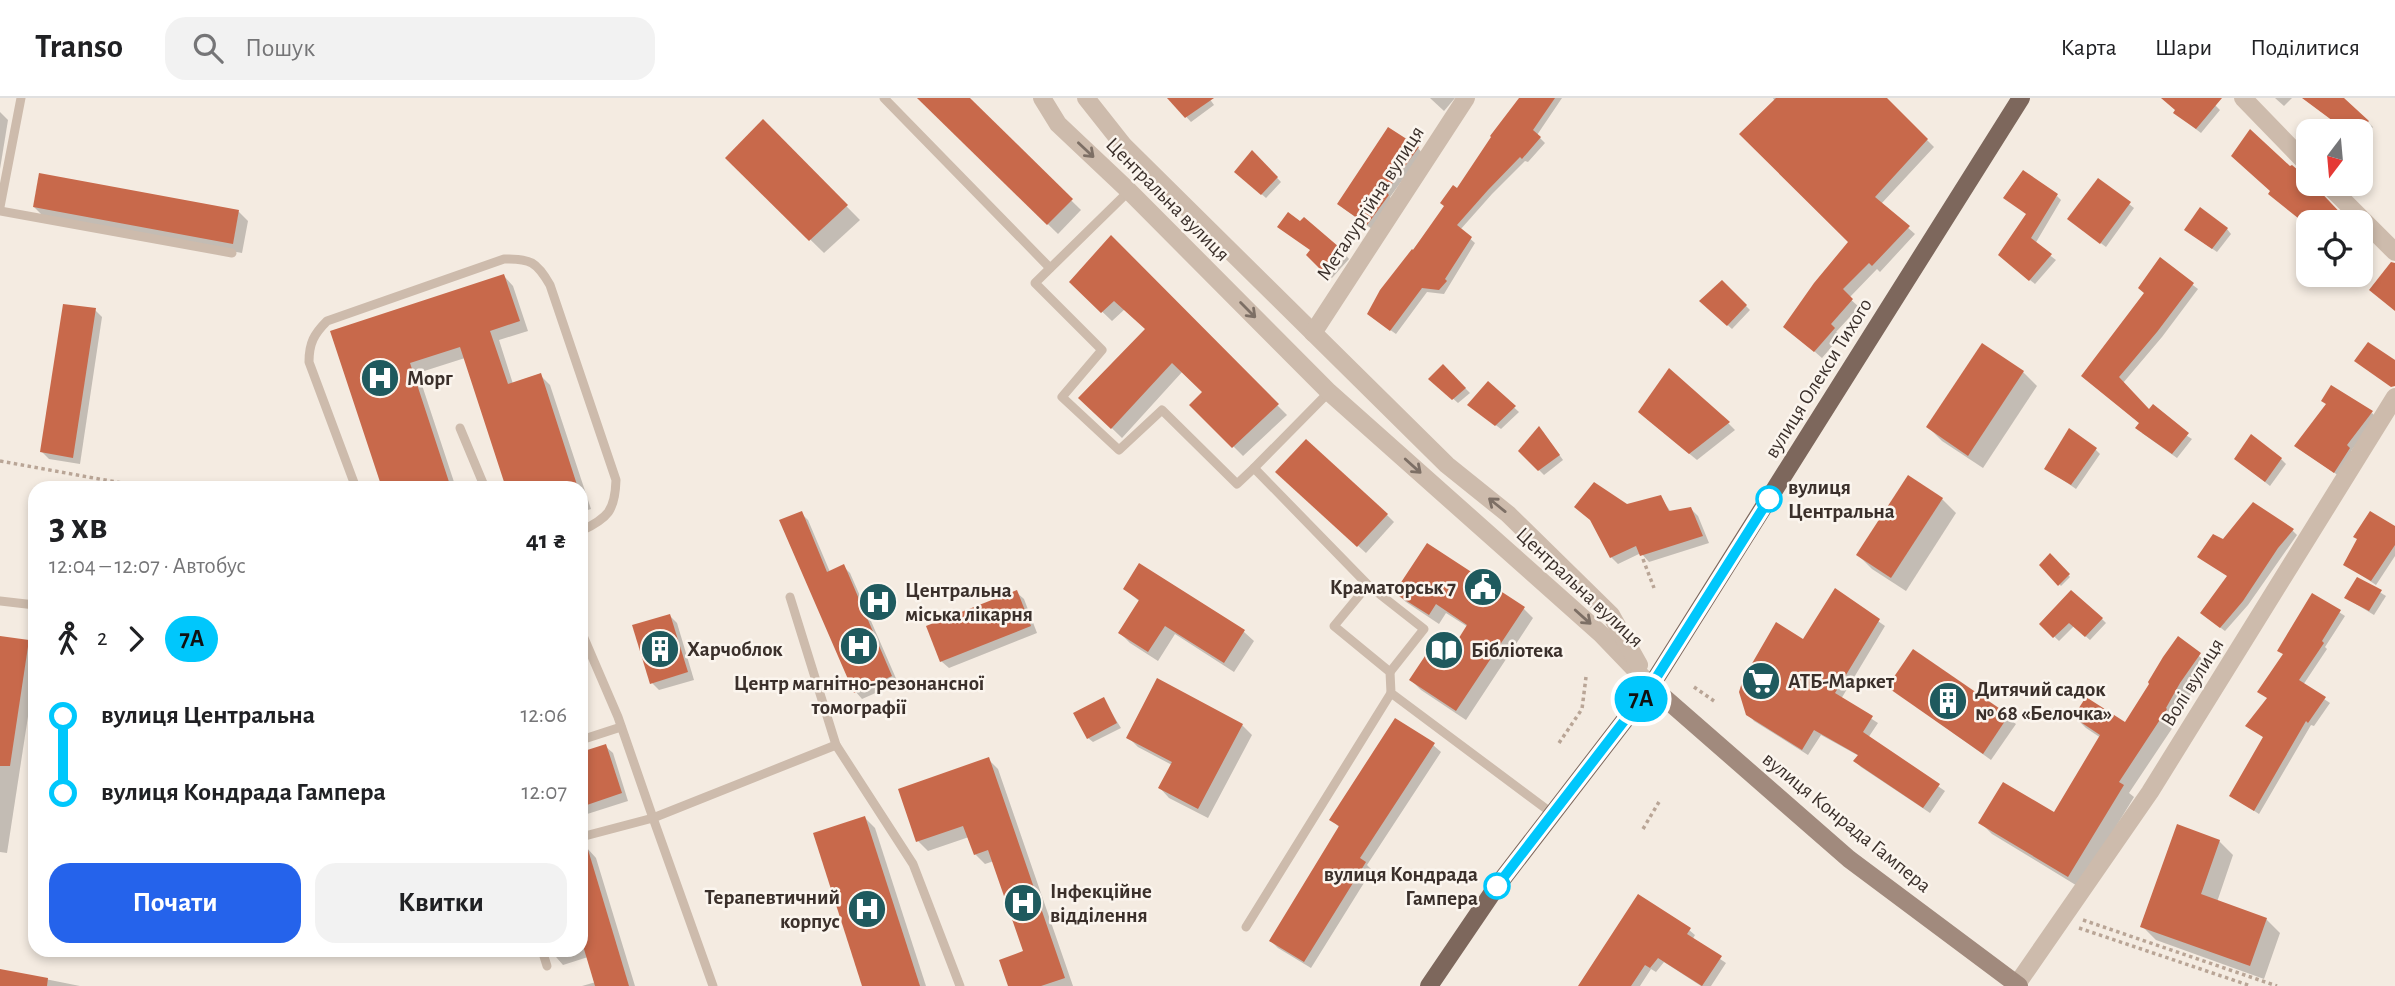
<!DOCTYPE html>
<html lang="uk">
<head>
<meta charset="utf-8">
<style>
  :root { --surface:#fff; --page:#f2f2f2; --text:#202124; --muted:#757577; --line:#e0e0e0; --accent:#2563eb }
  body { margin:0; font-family:"Alegreya Sans",sans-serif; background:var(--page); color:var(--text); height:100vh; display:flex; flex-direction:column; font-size:26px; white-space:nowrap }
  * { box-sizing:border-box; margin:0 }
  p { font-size:23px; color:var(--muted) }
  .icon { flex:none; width:38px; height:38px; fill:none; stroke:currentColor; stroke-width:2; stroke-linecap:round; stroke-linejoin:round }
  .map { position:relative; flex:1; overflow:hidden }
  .side { position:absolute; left:28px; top:383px; width:560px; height:476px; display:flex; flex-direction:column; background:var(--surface); border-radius:21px; box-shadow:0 4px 10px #0003 }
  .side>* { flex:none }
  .badge { padding:0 14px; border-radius:23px; font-size:24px; line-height:46px }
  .needle { width:46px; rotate:196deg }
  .buttons { position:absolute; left:2296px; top:21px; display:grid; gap:14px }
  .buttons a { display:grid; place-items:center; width:77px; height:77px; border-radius:14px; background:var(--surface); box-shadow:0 4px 10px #0003; font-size:35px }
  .map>.badge { position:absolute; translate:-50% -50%; box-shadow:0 0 0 4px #fff }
  .legs { display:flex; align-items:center; gap:10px; height:77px; padding:0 21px; font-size:23px }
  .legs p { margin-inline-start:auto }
  .head { display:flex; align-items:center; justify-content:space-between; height:119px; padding:0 21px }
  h1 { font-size:38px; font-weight:700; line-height:52px }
  .primary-button { display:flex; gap:14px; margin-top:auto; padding:14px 21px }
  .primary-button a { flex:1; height:80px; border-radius:21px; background:var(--accent); color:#fff; font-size:28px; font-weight:700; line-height:80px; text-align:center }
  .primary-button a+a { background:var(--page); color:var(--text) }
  ul { padding:0 21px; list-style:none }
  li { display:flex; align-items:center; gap:24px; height:77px; font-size:26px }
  li i { display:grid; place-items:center; width:10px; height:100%; margin:0 9px; background:currentColor }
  li i::after { content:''; width:18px; height:18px; margin:-9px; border:5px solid; border-radius:50%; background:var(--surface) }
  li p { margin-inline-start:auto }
  li:first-child i { background:linear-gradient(#0000 50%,currentColor 0) }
  li:last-child i { background:linear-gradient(currentColor 50%,#0000 0) }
  header { display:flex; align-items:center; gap:42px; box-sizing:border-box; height:98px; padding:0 35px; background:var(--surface); border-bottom:2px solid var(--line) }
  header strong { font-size:33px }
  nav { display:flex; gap:38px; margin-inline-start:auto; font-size:24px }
  .search { width:490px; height:63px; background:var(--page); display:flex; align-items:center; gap:18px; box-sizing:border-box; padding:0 24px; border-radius:21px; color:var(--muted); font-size:26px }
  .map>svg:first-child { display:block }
</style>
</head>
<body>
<header>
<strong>Transo</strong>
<div class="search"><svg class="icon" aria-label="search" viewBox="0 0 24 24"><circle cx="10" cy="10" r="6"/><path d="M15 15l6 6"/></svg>Пошук</div>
<nav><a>Карта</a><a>Шари</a><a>Поділитися</a></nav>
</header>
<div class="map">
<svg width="2395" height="888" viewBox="0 0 2395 888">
  <rect width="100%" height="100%" fill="#f4ebe1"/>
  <g fill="#0003">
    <polygon points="919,0 967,0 1081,112 1058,136"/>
    <polygon points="1169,0 1209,0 1214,7 1191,24"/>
    <polygon points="1430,0 1455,0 1444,13"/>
    <polygon points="1521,0 1562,0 1537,37 1545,45 1528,64 1525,63 1492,96 1460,132 1475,145 1444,196 1427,194 1396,236 1373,220 1412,153 1458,93"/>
    <polygon points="1773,0 1885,0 1934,49 1881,106 1915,136 1880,174 1877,171 1849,200 1859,209 1836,234 1841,238 1822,260 1793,235 1850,144"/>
    <polygon points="2163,0 2208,0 2220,12 2201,35 2180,19 2177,12"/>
    <polygon points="2275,0 2292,0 2284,8"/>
    <polygon points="2303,0 2341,0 2373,29 2361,42 2361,33 2326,33 2335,24"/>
    <polygon points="0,14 8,22 0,71"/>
    <polygon points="763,24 860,122 824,155 727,60"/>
    <polygon points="1418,50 1422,55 1390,99 1393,103 1372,131 1343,110"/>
    <polygon points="1253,54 1281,84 1266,100 1241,78"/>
    <polygon points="2292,69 2347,124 2308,124 2308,145 2298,136 2307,126 2275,101 2272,94"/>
    <polygon points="2098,82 2134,110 2106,149 2074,125"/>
    <polygon points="2057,98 2061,102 2035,146 2056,162 2035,186 2005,162"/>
    <polygon points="34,109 238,113 248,123 242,155 44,119"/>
    <polygon points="2227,131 2231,136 2217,154 2191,136"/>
    <polygon points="2361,138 2368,146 2361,152"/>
    <polygon points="1111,140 1287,317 1243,358 1192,307 1205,294 1183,273 1122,340 1081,300 1147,231 1125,211 1112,223 1071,184"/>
    <polygon points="1345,156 1349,161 1332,180 1308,157"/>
    <polygon points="2160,162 2198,191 2162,239 2123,285 2149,314 2192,341 2177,360 2142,335 2141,325 2088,282 2146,196"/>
    <polygon points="504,178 513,188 528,233 499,242 513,286 540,277 550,287 591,411 581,414 581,390 508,390 465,260 418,275 456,390 384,390 333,234"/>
    <polygon points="1722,184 1750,212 1732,231 1701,203"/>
    <polygon points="95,212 102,219 80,366 49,361 42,354"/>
    <polygon points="1983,247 2023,274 2037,288 1983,370 1942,343 1928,329"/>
    <polygon points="1443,268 1470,295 1458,305 1431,281"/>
    <polygon points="1488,286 1519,314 1501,331 1474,311"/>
    <polygon points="2372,315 2376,319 2351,353 2354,356 2339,378 2301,352"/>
    <polygon points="1647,321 1728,325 1735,332 1697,362"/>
    <polygon points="1543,334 1563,362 1544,377 1520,353"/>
    <polygon points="2095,351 2100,356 2076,391 2046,370"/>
    <polygon points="2281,361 2286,366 2270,388 2241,365"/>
    <polygon points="1285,381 1387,417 1394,424 1366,455"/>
    <polygon points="1660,399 1671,414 1691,411 1698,418 1709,445 1649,464 1641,455 1618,466 1611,459 1626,408"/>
    <polygon points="1942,401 1956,415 1906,493 1872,471 1858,457"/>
    <polygon points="801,415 808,422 830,474 843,468 850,475 898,585 862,601 856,594"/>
    <polygon points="2395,430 2395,458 2376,487 2346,467"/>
    <polygon points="2292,432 2297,437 2248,507 2225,533 2206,519 2228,479 2223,444"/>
    <polygon points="2050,458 2070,479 2061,488 2042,467"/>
    <polygon points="1140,467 1244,534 1254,543 1234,574 1175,536 1158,563 1130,545 1120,535 1140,504 1125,491"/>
    <polygon points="2358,481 2386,498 2374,517 2346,500"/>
    <polygon points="1835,493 1885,528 1841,601 1878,625 1868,640 1945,693 1930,715 1861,669 1855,663 1859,658 1821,637 1808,657 1754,623 1748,616 1804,543"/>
    <polygon points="1016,494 1024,501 1037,535 949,570 941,563"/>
    <polygon points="1396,495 1524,511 1533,520 1466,622 1421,592 1411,582 1447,561 1468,529 1446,515 1439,526 1406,504"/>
    <polygon points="2313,497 2345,518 2325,549 2327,551 2303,587 2330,605 2314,628 2311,627 2259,716 2231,698 2265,640 2247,628 2268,601 2284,557 2279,552"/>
    <polygon points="670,518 677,525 694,582 659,592 652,585"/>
    <polygon points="2102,521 2106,525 2090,542 2074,528 2059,543 2041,526"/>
    <polygon points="0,539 28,544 35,551 35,573 7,755 0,754"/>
    <polygon points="2178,541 2211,568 2191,596 2176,622 2177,623 2129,695 2134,699 2079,789 1992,736 1981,725 2055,716 2101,640 2086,630 2075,619 2125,626"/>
    <polygon points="1914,554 2016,626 1991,662 1889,589"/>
    <polygon points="1103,601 1121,630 1093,644 1088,640"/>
    <polygon points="1242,627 1252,637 1208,720 1169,700 1160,690 1172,667 1138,649 1128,639"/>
    <polygon points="1433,647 1441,654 1367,767 1372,772 1311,870 1278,850 1271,843 1340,730 1331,721"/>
    <polygon points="605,648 613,655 628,703 581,718 581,656"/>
    <polygon points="988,661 998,671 1073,888 1010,888 1026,854 994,763 985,766 975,756 969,739 928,753 918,743"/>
    <polygon points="865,720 875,730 926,888 864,888"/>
    <polygon points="2219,743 2233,757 2217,804 2266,821 2280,835 2264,881 2156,842 2142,828"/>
    <polygon points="587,750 596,760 635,888 582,888 596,884 588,859 563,867 550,852 581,852 581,752"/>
    <polygon points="1689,832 1695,837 1692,842 1726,865 1711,888 1701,888 1664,864 1656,874 1651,871 1640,888 1580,888"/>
    <polygon points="0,872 80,888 0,888"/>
  </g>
  <g fill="#c8694b">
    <polygon points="917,0 970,0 1073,101 1047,127"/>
    <polygon points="1167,0 1214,0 1185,20"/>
    <polygon points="1519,0 1555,0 1533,32 1541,39 1522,61 1520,59 1488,92 1457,127 1472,139 1445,181 1447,183 1439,192 1422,190 1390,233 1367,216 1380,192 1412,151 1413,152 1444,108 1440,105 1453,87 1457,90 1491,39 1490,38"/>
    <polygon points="1776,0 1887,0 1928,41 1875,99 1910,128 1872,168 1869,165 1843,191 1853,201 1831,226 1835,230 1814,254 1783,229 1814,185 1848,144 1739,36"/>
    <polygon points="2161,0 2222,0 2196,31 2173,15 2175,12"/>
    <polygon points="2302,0 2344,0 2369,23 2360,33 2324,33 2333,23"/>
    <polygon points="763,21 848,107 809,143 725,60"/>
    <polygon points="1388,29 1419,49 1386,94 1389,97 1367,127 1337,106"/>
    <polygon points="2250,31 2290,68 2292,67 2305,78 2308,81 2308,86 2313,86 2349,124 2303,124 2268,96 2270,93 2231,58"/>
    <polygon points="1252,52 1278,79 1261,97 1234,74"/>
    <polygon points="2023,72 2058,96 2031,140 2052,156 2029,183 1998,157 2026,116 2003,100"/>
    <polygon points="39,75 239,112 233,146 33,109"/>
    <polygon points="2098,80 2131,104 2100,146 2067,121"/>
    <polygon points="2200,109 2228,130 2212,151 2184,132"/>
    <polygon points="1288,114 1300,123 1304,119 1346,155 1326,177 1306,157 1310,152 1277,129"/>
    <polygon points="1111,137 1279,306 1232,350 1189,307 1202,294 1172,265 1111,331 1078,300 1145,231 1114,203 1101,215 1069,184"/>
    <polygon points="2160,159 2194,185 2157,234 2119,279 2149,311 2153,306 2189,335 2172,356 2135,330 2139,325 2081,278 2144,195 2138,190"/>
    <polygon points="2391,164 2395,165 2395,213 2369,192"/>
    <polygon points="504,176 520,223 490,233 508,286 541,275 578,390 506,390 460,249 410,265 451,390 382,390 330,233"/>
    <polygon points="1722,182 1747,207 1727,228 1699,203"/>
    <polygon points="63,206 96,210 73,360 40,354"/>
    <polygon points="2368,244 2395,262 2395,288 2391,289 2354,263"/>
    <polygon points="1982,245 2024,273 1968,358 1926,329"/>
    <polygon points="1443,266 1466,290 1452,302 1428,281"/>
    <polygon points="1669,270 1730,324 1689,356 1638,314"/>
    <polygon points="1488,283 1516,308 1495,328 1467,307"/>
    <polygon points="2331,287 2373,313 2347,347 2350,350 2334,375 2294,348 2326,306 2321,303"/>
    <polygon points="1539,328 1560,357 1538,373 1518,353"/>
    <polygon points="2069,330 2097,350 2071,387 2044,371"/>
    <polygon points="2251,336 2282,360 2265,384 2234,361"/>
    <polygon points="1306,341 1388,416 1357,449 1275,374"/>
    <polygon points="1908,377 1943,400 1891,480 1856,457"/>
    <polygon points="1594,384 1627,406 1661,397 1669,413 1691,409 1703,438 1640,458 1636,448 1610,460 1590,422 1574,409"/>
    <polygon points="2253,404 2294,431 2278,450 2243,503 2220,530 2200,515 2227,478 2197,459 2213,436 2223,441"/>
    <polygon points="802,413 827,474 844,466 892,578 854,595 779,422"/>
    <polygon points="2370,413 2395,428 2395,447 2371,483 2343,467 2357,441 2353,439"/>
    <polygon points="1427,445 1525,509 1456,613 1409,582 1431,549 1447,559 1467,527 1436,506 1429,517 1394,495"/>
    <polygon points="2050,455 2070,476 2058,488 2039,467"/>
    <polygon points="1139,465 1245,532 1224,565 1165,528 1148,554 1118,535 1139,502 1123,491"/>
    <polygon points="2357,479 2382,492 2369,513 2344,500"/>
    <polygon points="1835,490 1880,521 1835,595 1873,618 1863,634 1940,686 1923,710 1853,663 1858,657 1814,632 1802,652 1746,617 1739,594 1743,581 1776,524 1803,541"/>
    <polygon points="1017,492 1031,528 940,564 926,528"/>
    <polygon points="2071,492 2103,520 2085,539 2069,525 2053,540 2039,526"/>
    <polygon points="2312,495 2341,512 2322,543 2324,545 2299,582 2326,599 2308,625 2306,623 2254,713 2229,698 2263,639 2245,628 2267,600 2257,594 2283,556 2277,553"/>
    <polygon points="670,516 688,574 650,586 632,527"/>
    <polygon points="0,538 29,542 10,668 0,668"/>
    <polygon points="2178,538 2201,555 2180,585 2166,610 2167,611 2119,684 2124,687 2068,779 1978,725 2003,684 2054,714 2100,637 2073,619 2086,599 2125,624 2149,586 2148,584 2163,559"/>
    <polygon points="1913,551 2009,617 1983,656 1887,589"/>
    <polygon points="1157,580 1243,626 1198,711 1158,690 1172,664 1126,640"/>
    <polygon points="1104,599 1117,625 1087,641 1073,615"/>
    <polygon points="1395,620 1435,645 1360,760 1366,764 1304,864 1269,843 1339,728 1329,722"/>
    <polygon points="606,646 622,695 581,709 581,654"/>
    <polygon points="989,659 1065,880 1041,888 1008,888 999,862 1023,853 988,752 974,757 963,728 916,744 898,691"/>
    <polygon points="865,718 920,888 862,888 813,735"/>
    <polygon points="2177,726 2220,742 2201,796 2267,820 2250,868 2140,829"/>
    <polygon points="586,745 620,858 629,888 595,888 581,841 581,746"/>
    <polygon points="1638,796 1691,830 1687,836 1722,858 1702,888 1658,860 1650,870 1645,867 1631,888 1578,888"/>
    <polygon points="0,871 48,880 47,888 0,888"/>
  </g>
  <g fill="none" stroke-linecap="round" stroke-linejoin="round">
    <g stroke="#b9a596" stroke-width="3.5" stroke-dasharray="3.5 3.5" stroke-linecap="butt">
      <polyline points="0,363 149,390"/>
      <polyline points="1643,461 1654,490"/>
      <polyline points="1694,589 1714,603"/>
      <polyline points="1559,645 1582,611 1586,579"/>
      <polyline points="1643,731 1659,704"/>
      <polyline points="2083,822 2277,888"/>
      <polyline points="2079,830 2251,888"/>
    </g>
    <g stroke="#cdbbac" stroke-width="9">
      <polyline points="884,0 1050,170"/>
      <polyline points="1129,93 1035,185 1102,252 1062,299 1119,352 1162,312 1237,386 1254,370 1368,487 1424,531 1390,574"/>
      <polyline points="0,109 21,0"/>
      <polyline points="0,113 232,155"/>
      <polyline points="460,330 485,390"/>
      <polyline points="1254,370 1329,294"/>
      <path d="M356,390l-47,-126c0,-19 5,-28 18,-41l177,-62c26,-1 33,3 46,26l66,195c-1,31 -8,38 -35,51"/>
      <polyline points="1368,487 1334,528 1390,574 1391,595 1553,716"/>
      <polyline points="790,499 836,647 913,766 960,888"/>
      <polyline points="0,503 35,507"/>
      <polyline points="581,533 618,619 653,720 581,739"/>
      <polyline points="581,642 621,629"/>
      <polyline points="1246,829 1391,595"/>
      <polyline points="542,852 547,868"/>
      <polyline points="713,888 653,720 836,647"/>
    </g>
    <g stroke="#cdbbac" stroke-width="18">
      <polyline points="1042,0 1058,26 1129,93 1329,294 1601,536 1651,588"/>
      <polyline points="1086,0 1124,48 1447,367 1508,416 1611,517 1639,567"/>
      <polyline points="2243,0 2308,67"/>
      <polyline points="2327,86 2395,154"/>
      <polyline points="1313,235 1466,0"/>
      <polyline points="2017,886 2150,694 2395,299"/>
    </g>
    <polyline stroke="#a18a7d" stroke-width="18" points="1651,588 1849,761 2019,888"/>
    <polyline stroke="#7d675c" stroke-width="18" points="1429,888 1497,788 1651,588 2021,0"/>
  </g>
  <defs><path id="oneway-shaft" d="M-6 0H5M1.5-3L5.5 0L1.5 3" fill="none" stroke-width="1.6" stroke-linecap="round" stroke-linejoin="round" transform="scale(1.75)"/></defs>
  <g stroke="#7d6f65">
    <use href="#oneway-shaft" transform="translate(1086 52) rotate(43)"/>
    <use href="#oneway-shaft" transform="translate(1248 212) rotate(45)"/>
    <use href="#oneway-shaft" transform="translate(1413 368) rotate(42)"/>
    <use href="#oneway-shaft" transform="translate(1497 407) rotate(-141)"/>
    <use href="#oneway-shaft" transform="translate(1583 519) rotate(42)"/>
  </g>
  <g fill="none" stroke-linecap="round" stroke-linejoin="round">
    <g stroke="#fff" stroke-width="16">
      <polyline id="line-1" points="1497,788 1651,588 1769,401"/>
    </g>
    <use href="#line-1" stroke="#00c7fc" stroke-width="10"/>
  </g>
  <defs>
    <g id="hospital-disc" transform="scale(2.0125)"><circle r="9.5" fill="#1f5a5e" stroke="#fbf5ee"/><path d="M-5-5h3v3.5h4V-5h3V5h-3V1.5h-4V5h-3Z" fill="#fff"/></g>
    <g id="civic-disc" transform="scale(2.0125)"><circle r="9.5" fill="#1f5a5e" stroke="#fbf5ee"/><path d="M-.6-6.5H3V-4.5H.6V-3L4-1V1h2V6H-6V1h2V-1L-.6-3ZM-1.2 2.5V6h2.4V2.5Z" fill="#fff"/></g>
    <g id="building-disc" transform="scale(2.0125)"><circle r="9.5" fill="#1f5a5e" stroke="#fbf5ee"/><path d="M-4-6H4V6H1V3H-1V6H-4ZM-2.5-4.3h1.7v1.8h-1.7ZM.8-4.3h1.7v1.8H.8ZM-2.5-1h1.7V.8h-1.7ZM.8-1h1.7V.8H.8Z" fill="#fff"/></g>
    <g id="library-disc" transform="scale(2.0125)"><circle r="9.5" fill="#1f5a5e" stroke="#fbf5ee"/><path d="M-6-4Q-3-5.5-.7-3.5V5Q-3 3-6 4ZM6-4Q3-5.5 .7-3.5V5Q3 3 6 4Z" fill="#fff"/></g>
    <g id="supermarket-disc" transform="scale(2.0125)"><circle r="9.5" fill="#1f5a5e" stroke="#fbf5ee"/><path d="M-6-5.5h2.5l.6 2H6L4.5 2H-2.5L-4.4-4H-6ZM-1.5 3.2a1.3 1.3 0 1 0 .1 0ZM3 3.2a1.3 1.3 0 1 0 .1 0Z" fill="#fff"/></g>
  </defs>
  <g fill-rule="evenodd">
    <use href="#hospital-disc" x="380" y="280"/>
    <use href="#civic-disc" x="1483" y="489"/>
    <use href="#hospital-disc" x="878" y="504"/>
    <use href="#hospital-disc" x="859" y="548"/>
    <use href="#building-disc" x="660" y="551"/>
    <use href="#library-disc" x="1444" y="552"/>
    <use href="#supermarket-disc" x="1761" y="583"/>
    <use href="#building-disc" x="1948" y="603"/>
    <use href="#hospital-disc" x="1023" y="805"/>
    <use href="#hospital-disc" x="867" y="811"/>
  </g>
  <g fill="#fff" stroke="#00c7fc" stroke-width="3.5">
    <circle cx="1769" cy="401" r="12"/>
    <circle cx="1497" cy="788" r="12"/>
  </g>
  <g text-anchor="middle" stroke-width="5" stroke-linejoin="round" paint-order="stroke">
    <g font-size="21" fill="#3b302b" stroke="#fbf5ee">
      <text transform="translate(1168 101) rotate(45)" y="7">Центральна вулиця</text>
      <text transform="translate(1370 105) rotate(-57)" y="7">Металургійна вулиця</text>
      <text transform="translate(1818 280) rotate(-58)" y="7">вулиця Олекси Тихого</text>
      <text transform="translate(1580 489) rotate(43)" y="7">Центральна вулиця</text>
      <text transform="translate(2192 584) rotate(-58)" y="7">Волі вулиця</text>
      <text transform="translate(1847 724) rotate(39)" y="7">вулиця Конрада Гампера</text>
    </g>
    <g font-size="21" font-weight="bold" fill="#3b302b" stroke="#fbf5ee" text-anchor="start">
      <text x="407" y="287">Морг</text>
      <text x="1456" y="496" text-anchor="end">Краматорськ 7</text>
      <text x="905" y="499">Центральна<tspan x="905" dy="24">міська лікарня</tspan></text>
      <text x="687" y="558">Харчоблок</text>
      <text x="1471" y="559">Бібліотека</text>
      <text x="1788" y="590">АТБ-Маркет</text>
      <text x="859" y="592" text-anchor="middle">Центр магнітно-резонансної<tspan x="859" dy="24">томографії</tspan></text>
      <text x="1975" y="598">Дитячий садок<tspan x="1975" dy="24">№ 68 «Белочка»</tspan></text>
      <text x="1050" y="800">Інфекційне<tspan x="1050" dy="24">відділення</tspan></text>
      <text x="840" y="806" text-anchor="end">Терапевтичний<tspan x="840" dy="24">корпус</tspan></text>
    </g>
    <g font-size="21" font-weight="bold" fill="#3b302b" stroke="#fbf5ee" text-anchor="start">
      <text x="1788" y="396">вулиця<tspan x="1788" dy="24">Центральна</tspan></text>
      <text x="1478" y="783" text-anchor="end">вулиця Кондрада<tspan x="1478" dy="24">Гампера</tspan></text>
    </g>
  </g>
</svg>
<div class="buttons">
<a><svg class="needle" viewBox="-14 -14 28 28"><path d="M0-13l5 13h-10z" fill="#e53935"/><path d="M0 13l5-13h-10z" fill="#757577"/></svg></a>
<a><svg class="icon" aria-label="locate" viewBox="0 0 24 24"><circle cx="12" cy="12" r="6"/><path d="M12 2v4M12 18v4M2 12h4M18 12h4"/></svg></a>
</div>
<b class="badge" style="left:1641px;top:601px;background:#00c7fc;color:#111">7А</b>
<section class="side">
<div class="head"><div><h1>3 хв</h1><p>12:04 – 12:07 · Автобус</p></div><b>41 ₴</b></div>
<div class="legs"><svg class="icon" aria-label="walk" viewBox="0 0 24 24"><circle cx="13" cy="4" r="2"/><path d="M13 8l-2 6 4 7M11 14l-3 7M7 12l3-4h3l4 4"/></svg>2<svg class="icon" aria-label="forward" viewBox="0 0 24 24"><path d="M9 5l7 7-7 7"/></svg><b class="badge" style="background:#00c7fc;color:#111">7А</b></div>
<ul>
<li><i style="color:#00c7fc"></i><b>вулиця Центральна</b><p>12:06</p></li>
<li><i style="color:#00c7fc"></i><b>вулиця Кондрада Гампера</b><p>12:07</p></li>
</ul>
<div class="primary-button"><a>Почати</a><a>Квитки</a></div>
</section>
</div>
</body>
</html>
